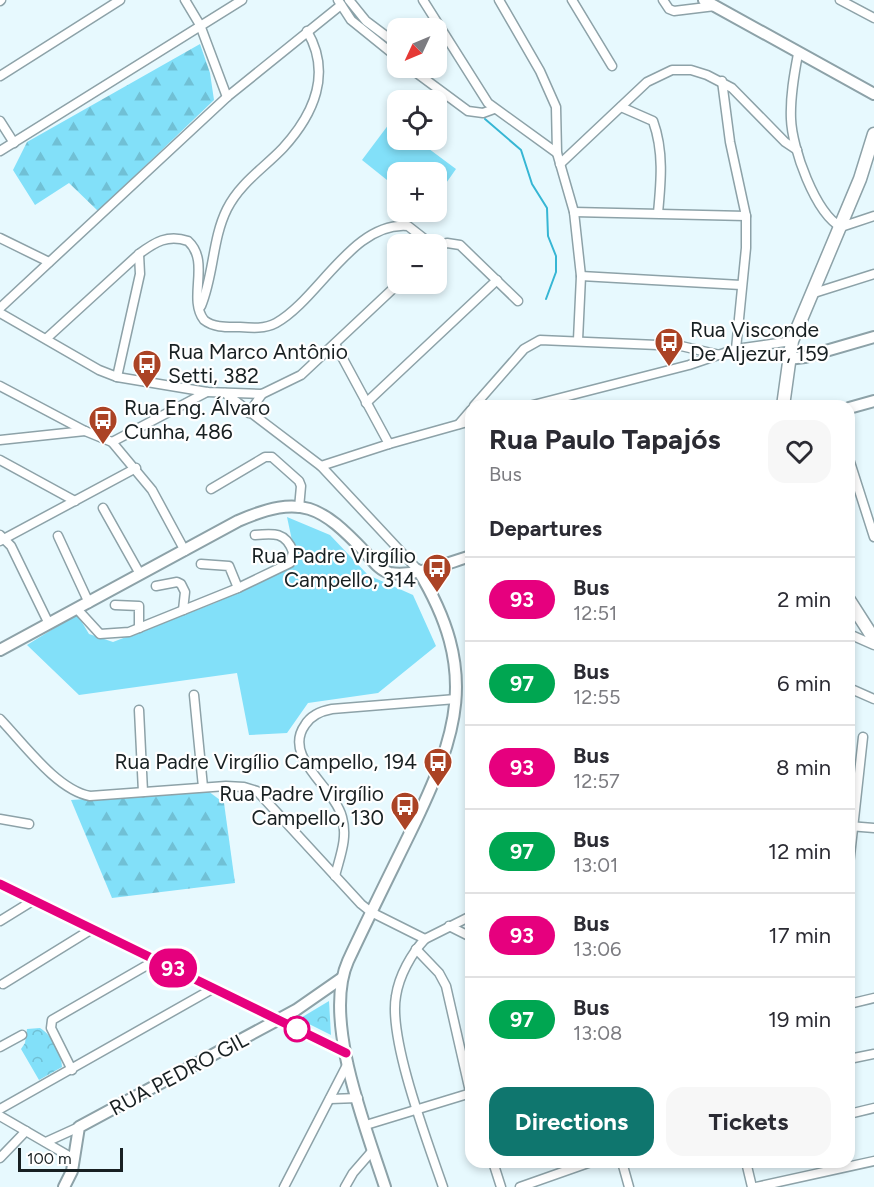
<!DOCTYPE html>
<html lang="en">
<head>
<meta charset="utf-8">
<style>
  :root { --surface:#fff; --page:#f7f7f7; --text:#2b2b33; --muted:#7c7c81; --line:#e1e1e2; --accent:#0f766e }
  body { margin:0; font-family:Figtree,sans-serif; background:var(--page); color:var(--text); height:100vh; display:flex; flex-direction:column; font-size:22px; white-space:nowrap }
  * { box-sizing:border-box; margin:0 }
  p { font-size:20px; color:var(--muted) }
  .icon { flex:none; width:33px; height:33px; fill:none; stroke:currentColor; stroke-width:2; stroke-linecap:round; stroke-linejoin:round }
  .map { position:relative; flex:1; overflow:hidden }
  .details { position:absolute; left:465px; top:400px; width:390px; height:768px; display:flex; flex-direction:column; background:var(--surface); border-radius:18px; box-shadow:0 3px 9px #0003 }
  .details>* { flex:none }
  .badge { padding:0 12px; border-radius:20px; font-size:21px; line-height:39px }
  .needle { width:39px; rotate:226deg }
  .controls { position:absolute; left:387px; top:18px; display:grid; gap:12px }
  .controls a { display:grid; place-items:center; width:60px; height:60px; border-radius:12px; background:var(--surface); box-shadow:0 3px 9px #0003; font-size:30px }
  .scale { position:absolute; left:18px; bottom:15px; width:105px; box-sizing:border-box; padding-left:6px; border:3px solid #182022; border-top:0; font-size:16px; line-height:21px; white-space:nowrap; color:#182022; -webkit-text-stroke:4px #fff; paint-order:stroke }
  .map>.badge { position:absolute; translate:-50% -50%; box-shadow:0 0 0 3px #fff }
  h2 { padding:0 24px; font-size:22px; line-height:54px }
  .round { display:grid; place-items:center; flex:none; width:63px; height:63px; border-radius:18px; background:var(--page) }
  .head { display:flex; align-items:center; justify-content:space-between; height:102px; padding:0 24px }
  h1 { font-size:28px; font-weight:700; line-height:45px }
  .cta { display:flex; gap:12px; margin-top:auto; padding:12px 24px }
  .cta a { flex:1; height:69px; border-radius:18px; background:var(--accent); color:#fff; font-size:24px; font-weight:700; line-height:69px; text-align:center }
  .cta a+a { background:var(--page); color:var(--text) }
  ul { padding:0; list-style:none }
  li { display:flex; align-items:center; gap:18px; height:84px; padding:0 24px; border-top:2px solid var(--line) }
  li div { flex:1 }
  li b { display:block; font-size:22px }
  li em { font-style:normal }
  li .badge { min-width:66px; font-weight:700; text-align:center }
  .map>svg:first-child { display:block }
</style>
</head>
<body>
<div class="map">
<svg width="874" height="1187" viewBox="0 0 874 1187">
  <defs>
    <pattern id="forest-firs" width="22" height="20" patternUnits="userSpaceOnUse" patternTransform="scale(1.5)"><rect width="22" height="20" fill="#82e0f9"/><path d="M5 1l3.5 6h-7zM16 11l3.5 6h-7z" fill="#70c0d5"/></pattern>
    <pattern id="park-crowns" width="20" height="18" patternUnits="userSpaceOnUse" patternTransform="scale(1.5)"><rect width="20" height="18" fill="#82e0f9"/><path d="M2 6a3 3 0 1 1 6 0M12 15a3 3 0 1 1 6 0" fill="none" stroke="#70c0d5"/></pattern>
  </defs>
  <rect width="100%" height="100%" fill="#e7f9fe"/>
  <g fill="#82e0f9">
    <polygon points="392,120 397,125 398,140 417,140 456,169 437,196 436,172 398,172 397,188 362,160"/>
    <polygon points="287,517 330,535 368,575 413,595 436,646 378,693 308,703 287,733 249,735 237,673 79,695 27,645 77,614 89,634 113,642 215,603 297,564"/>
  </g>
  <g fill="url(#forest-firs)">
    <polygon points="200,44 210,73 214,100 98,211 69,183 35,205 13,170 27,142"/>
    <polygon points="208,791 224,803 235,883 112,898 71,800"/>
  </g>
  <g fill="url(#park-crowns)">
    <polygon points="329,1001 331,1035 299,1019"/>
    <path d="M40,1028c12,7 22,26 22,39l-23,13 -18,-31 4,-6 2,-14z"/>
  </g>
  <g fill="none" stroke-linecap="round" stroke-linejoin="round">
    <g stroke="#36b6d4" stroke-width="2">
      <polyline points="349,6 357,19 380,38"/>
      <polyline points="485,119 521,150 532,184 547,208 548,236 556,256 556,272 546,299"/>
    </g>
    <g stroke="#8da2a8" stroke-width="11">
      <g id="minor">
        <polyline points="185,0 200,25 227,97"/>
        <polyline points="338,0 351,20 398,58"/>
        <polyline points="349,0 366,21 398,45"/>
        <polyline points="423,0 488,103 557,153"/>
        <polyline points="499,0 540,71 556,107 557,153 574,212 581,276 578,340"/>
        <polyline points="572,0 612,66"/>
        <polyline points="663,0 669,9 674,11 715,6"/>
        <polyline points="840,0 874,18"/>
        <polyline points="0,1 1,0"/>
        <path d="M798,54c-4,21 -8,43 -7,65 1,29 24,94 50,108l33,-11"/>
        <polyline points="410,68 468,111 483,113 494,109"/>
        <polyline points="0,76 120,0"/>
        <polyline points="722,81 730,142 746,216 746,248 736,349"/>
        <path d="M621,107l32,14c11,30 8,61 5,92"/>
        <polyline points="0,121 14,143"/>
        <polyline points="0,151 242,0"/>
        <polyline points="560,164 647,82 672,70 691,70 707,75 732,88 785,142 797,150"/>
        <polyline points="574,212 746,216"/>
        <polyline points="0,238 49,262"/>
        <polyline points="436,247 447,243 460,245 518,301"/>
        <polyline points="581,276 741,285"/>
        <polyline points="814,293 874,274"/>
        <path d="M201,306c13,-31 11,-67 26,-97 13,-26 37,-41 56,-61 31,-34 49,-75 24,-117"/>
        <polyline points="0,308 227,97 341,5"/>
        <polyline points="0,313 99,370 117,377 207,392 262,394 301,375 398,284"/>
        <path d="M47,338l92,-84c16,-12 29,-20 49,-13 23,21 -1,57 16,79 10,8 23,7 36,7 12,1 25,2 36,-4 43,-24 77,-102 132,-97l23,18"/>
        <polyline points="335,344 389,444"/>
        <polyline points="117,377 140,274 139,254"/>
        <polyline points="0,386 85,431 112,442 152,490 185,551"/>
        <polyline points="225,393 321,466 418,570"/>
        <polyline points="366,403 497,280"/>
        <polyline points="474,406 524,349 540,340 681,346 720,355"/>
        <polyline points="529,406 689,365 736,349 792,341"/>
        <polyline points="249,413 262,394"/>
        <polyline points="459,424 471,410"/>
        <polyline points="0,440 85,431"/>
        <polyline points="112,442 207,392"/>
        <polyline points="849,459 874,537"/>
        <polyline points="0,460 75,501"/>
        <polyline points="321,466 389,444 471,421"/>
        <polyline points="211,489 265,457 272,457 299,481 301,486 299,508"/>
        <polyline points="103,508 140,574"/>
        <polyline points="0,535 11,546 49,624"/>
        <polyline points="58,536 89,603"/>
        <polyline points="0,541 136,468"/>
        <polyline points="201,564 229,566 238,588"/>
        <polyline points="156,586 177,582 181,584 185,592 183,610"/>
        <polyline points="115,605 139,606 139,628"/>
        <path d="M78,610l22,24 29,-2 109,-44 52,-25 3,-11c-7,-20 -19,-19 -38,-17"/>
        <polyline points="849,634 874,645"/>
        <polyline points="849,688 874,699"/>
        <polyline points="194,695 203,787"/>
        <polyline points="139,710 143,792"/>
        <path d="M0,719c24,25 57,71 90,77l136,-10 18,1 13,4 104,113 10,8 54,27 46,-23"/>
        <polyline points="0,819 29,824"/>
        <polyline points="849,826 874,828"/>
        <polyline points="849,865 863,737"/>
        <path d="M335,876c5,-20 13,-38 7,-59 -8,-30 -60,-60 -37,-92 6,-10 16,-14 27,-16l124,-10"/>
        <polyline points="0,884 346,1053"/>
        <polyline points="0,921 34,900"/>
        <polyline points="449,926 471,937"/>
        <path d="M425,939c-14,15 -26,37 -29,57 -8,43 32,147 47,191"/>
        <polyline points="416,949 439,973 446,986 471,1096"/>
        <polyline points="3,984 92,929"/>
        <polyline points="849,1004 874,998"/>
        <polyline points="0,1047 22,1035"/>
        <polyline points="849,1059 874,1054"/>
        <polyline points="72,1070 51,1028 52,1020 156,960"/>
        <polyline points="330,1099 358,1098"/>
        <polyline points="0,1109 214,988"/>
        <polyline points="849,1114 874,1108"/>
        <polyline points="0,1116 74,1159"/>
        <polyline points="366,1125 471,1093"/>
        <polyline points="46,1142 79,1127"/>
        <polyline points="0,1158 26,1131"/>
        <polyline points="493,1162 501,1187"/>
        <polyline points="622,1162 629,1187"/>
        <polyline points="746,1162 752,1187"/>
        <polyline points="622,1164 631,1162"/>
        <polyline points="284,1187 348,1063"/>
        <polyline points="345,1187 353,1173 373,1150"/>
        <polyline points="520,1187 591,1162"/>
        <polyline points="756,1187 874,1161"/>
      </g>
    </g>
    <g stroke="#8da2a8" stroke-width="14">
      <g id="tertiary">
        <polyline points="704,0 874,94"/>
        <polyline points="788,359 805,357 874,337"/>
        <polyline points="849,408 874,401"/>
        <path d="M0,650l238,-129c64,-28 83,-15 128,32 7,8 14,18 24,20 26,4 57,-10 81,-17"/>
        <polyline points="64,1187 72,1171 79,1127 296,1010 342,978"/>
        <path d="M385,1187c-19,-59 -63,-168 -37,-226 20,-43 41,-85 62,-128 48,-99 70,-161 8,-263"/>
      </g>
    </g>
    <g stroke="#8da2a8" stroke-width="15">
      <g id="secondary">
        <polyline points="783,406 792,341 860,179 874,134"/>
        <polyline points="849,600 874,639"/>
      </g>
    </g>
    <use href="#minor" stroke="#fff" stroke-width="8"/>
    <use href="#tertiary" stroke="#fff" stroke-width="10"/>
    <use href="#secondary" stroke="#fff" stroke-width="12"/>
  </g>
  <g fill="none" stroke-linecap="round" stroke-linejoin="round">
    <g stroke="#fff" stroke-width="14">
      <polyline id="line" points="0,884 346,1053"/>
    </g>
    <use href="#line" stroke="#e6007e" stroke-width="9"/>
  </g>
  <defs>
    <g id="bus-pin" transform="scale(1.5)"><path d="M0 17L-7.5 6A9.5 9.5 0 1 1 7.5 6Z" fill="#ab4325" stroke="#fff"/><path d="M-5-6H5V4H4V6H2V4H-2V6H-4V4H-5ZM-3.5-4V0h7V-4ZM-3.5 1.2v1.5H-2V1.2ZM2 1.2v1.5H3.5V1.2Z" fill="#fff"/></g>
  </defs>
  <g fill-rule="evenodd">
    <use href="#bus-pin" x="669" y="342"/>
    <use href="#bus-pin" x="147" y="364"/>
    <use href="#bus-pin" x="103" y="420"/>
    <use href="#bus-pin" x="437" y="568"/>
    <use href="#bus-pin" x="438" y="762"/>
    <use href="#bus-pin" x="405" y="806"/>
  </g>
  <circle fill="#fff" stroke="#e6007e" stroke-width="3" cx="297" cy="1029" r="12"/>
  <g text-anchor="middle" stroke-width="4.5" stroke-linejoin="round" paint-order="stroke">
    <g font-size="21" fill="#182022" stroke="#fff" text-anchor="start">
      <text x="690" y="337">Rua Visconde<tspan x="690" dy="24">De Aljezur, 159</tspan></text>
      <text x="168" y="359">Rua Marco Antônio<tspan x="168" dy="24">Setti, 382</tspan></text>
      <text x="124" y="415">Rua Eng. Álvaro<tspan x="124" dy="24">Cunha, 486</tspan></text>
      <text x="416" y="563" text-anchor="end">Rua Padre Virgílio<tspan x="416" dy="24">Campello, 314</tspan></text>
      <text x="417" y="769" text-anchor="end">Rua Padre Virgílio Campello, 194</text>
      <text x="384" y="801" text-anchor="end">Rua Padre Virgílio<tspan x="384" dy="24">Campello, 130</tspan></text>
    </g>
    <g font-size="21" fill="#182022" stroke="#fff">
      <text transform="translate(179 1074) rotate(-28)" y="7">RUA PEDRO GIL</text>
    </g>
  </g>
</svg>
<div class="controls">
<a><svg class="needle" viewBox="-14 -14 28 28"><path d="M0-13l5 13h-10z" fill="#e53935"/><path d="M0 13l5-13h-10z" fill="#7c7c81"/></svg></a>
<a><svg class="icon" aria-label="locate" viewBox="0 0 24 24"><circle cx="12" cy="12" r="6"/><path d="M12 2v4M12 18v4M2 12h4M18 12h4"/></svg></a>
<a>+</a>
<a>−</a>
</div>
<div class="scale">100 m</div>
<b class="badge" style="left:173px;top:968px;background:#e6007e;color:#fff">93</b>
<section class="details">
<div class="head"><div><h1>Rua Paulo Tapajós</h1><p>Bus</p></div><a class="round"><svg class="icon" aria-label="heart" viewBox="0 0 24 24"><path d="M12 20l-8-8c-3-5 5-10 8-4 3-6 11-1 8 4z"/></svg></a></div>
<h2>Departures</h2>
<ul>
<li><span class="badge" style="background:#e6007e;color:#fff">93</span><div><b>Bus</b><p>12:51</p></div><em>2 min</em></li>
<li><span class="badge" style="background:#00a651;color:#fff">97</span><div><b>Bus</b><p>12:55</p></div><em>6 min</em></li>
<li><span class="badge" style="background:#e6007e;color:#fff">93</span><div><b>Bus</b><p>12:57</p></div><em>8 min</em></li>
<li><span class="badge" style="background:#00a651;color:#fff">97</span><div><b>Bus</b><p>13:01</p></div><em>12 min</em></li>
<li><span class="badge" style="background:#e6007e;color:#fff">93</span><div><b>Bus</b><p>13:06</p></div><em>17 min</em></li>
<li><span class="badge" style="background:#00a651;color:#fff">97</span><div><b>Bus</b><p>13:08</p></div><em>19 min</em></li>
</ul>
<div class="cta"><a>Directions</a><a>Tickets</a></div>
</section>
</div>
</body>
</html>
